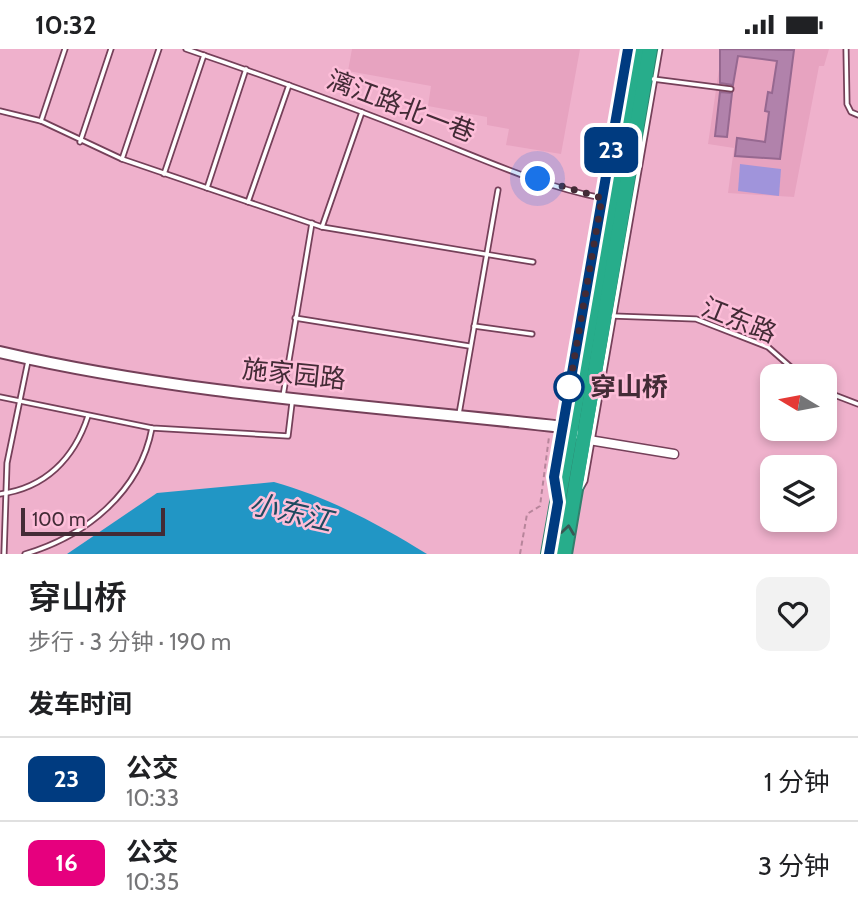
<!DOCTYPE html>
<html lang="zh">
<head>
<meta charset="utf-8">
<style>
  :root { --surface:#fff; --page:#f2f2f2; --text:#202124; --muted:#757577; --line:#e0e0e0 }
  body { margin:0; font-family:Cabin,"Noto Sans SC",sans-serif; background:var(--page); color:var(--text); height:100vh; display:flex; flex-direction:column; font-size:26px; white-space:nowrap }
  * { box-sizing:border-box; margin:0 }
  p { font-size:23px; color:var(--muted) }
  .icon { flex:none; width:38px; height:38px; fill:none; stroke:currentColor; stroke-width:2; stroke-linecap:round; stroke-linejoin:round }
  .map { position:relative; height:505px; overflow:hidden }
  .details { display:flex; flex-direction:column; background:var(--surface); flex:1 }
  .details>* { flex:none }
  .badge { padding:0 14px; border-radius:10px; font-size:24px; line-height:46px }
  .needle { width:46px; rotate:280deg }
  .controls { position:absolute; left:760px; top:315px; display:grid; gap:14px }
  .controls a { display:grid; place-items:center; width:77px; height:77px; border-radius:14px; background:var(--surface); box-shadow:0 4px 10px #0003; font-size:35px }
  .scale { position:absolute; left:21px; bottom:18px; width:144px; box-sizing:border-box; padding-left:7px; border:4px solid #432b36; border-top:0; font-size:19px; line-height:24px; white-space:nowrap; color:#432b36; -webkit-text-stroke:5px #fdbed9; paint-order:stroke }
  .you { position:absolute; width:35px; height:35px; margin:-18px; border:5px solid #fff; border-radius:50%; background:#1a73e8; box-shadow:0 0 0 10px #1a73e833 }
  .map>.badge { position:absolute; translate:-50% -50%; box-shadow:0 0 0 4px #fff }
  h2 { padding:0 28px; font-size:26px; line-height:63px }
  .round { display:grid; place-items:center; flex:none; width:74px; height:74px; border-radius:14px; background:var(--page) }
  .head { display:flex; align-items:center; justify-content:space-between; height:119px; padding:0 28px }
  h1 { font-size:33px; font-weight:600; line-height:52px }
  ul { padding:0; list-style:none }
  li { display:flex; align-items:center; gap:21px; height:84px; padding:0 28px; border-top:2px solid var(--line) }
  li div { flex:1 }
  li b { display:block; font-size:26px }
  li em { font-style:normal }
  li .badge { min-width:77px; font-weight:700; text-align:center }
  .status { display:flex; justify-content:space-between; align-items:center; height:49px; padding:0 35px; background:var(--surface); direction:ltr }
  .status svg { height:19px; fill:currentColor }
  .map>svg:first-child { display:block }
</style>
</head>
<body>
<div class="status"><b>10:32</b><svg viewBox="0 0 49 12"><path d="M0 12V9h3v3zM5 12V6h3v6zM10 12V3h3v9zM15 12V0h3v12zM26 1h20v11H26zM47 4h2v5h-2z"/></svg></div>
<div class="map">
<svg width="858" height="505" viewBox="0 0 858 505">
  <rect width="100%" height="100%" fill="#efb1cc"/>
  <g fill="#e7a3c0">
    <polygon points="352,0 580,0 561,105 506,96 509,80 487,76 487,68 428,57 431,37 348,22"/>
    <polygon points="722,0 829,0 824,17 819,17 794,148 728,144 734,99 708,95"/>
  </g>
  <polygon fill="#a094db" points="740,115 781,120 779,147 738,142"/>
  <path fill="#2196c5" d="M274,433c54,15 106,43 153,72h-360l90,-61z"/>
  <g fill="#b182ab" stroke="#966890" stroke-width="2">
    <polygon points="720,0 794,1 780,110 735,107 737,89 765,93 769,63 765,62 768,43 772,44 777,12 738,7 733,36 720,34"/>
    <polygon points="720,43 732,44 727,88 715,87"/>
  </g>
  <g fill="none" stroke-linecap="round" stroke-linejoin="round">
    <g stroke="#754059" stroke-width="7">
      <g id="lane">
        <path d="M186,0c79,27 157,55 235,86 59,23 119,51 181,63"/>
        <polyline points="846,0 847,55 851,63 858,66"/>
        <polyline points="653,30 731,40"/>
        <polyline points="0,62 41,72 122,110 322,178 533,213"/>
        <polyline points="41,72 65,0"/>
        <polyline points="80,93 111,0"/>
        <polyline points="122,110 159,0"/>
        <polyline points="164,125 204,6"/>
        <polyline points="207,139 246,20"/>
        <polyline points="248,153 289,36"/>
        <polyline points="322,178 362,63"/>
        <polyline points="613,267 696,270 768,298 801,327"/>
        <polyline points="295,269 469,297"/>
        <polyline points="474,277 532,285"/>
        <polyline points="824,342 858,355"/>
        <polyline points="283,347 312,174"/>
        <polyline points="0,348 152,379 288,387 292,354"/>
        <polyline points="459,365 498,141"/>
        <polyline points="555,434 628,0"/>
        <polyline points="581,439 585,432 660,0"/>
        <path d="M0,445c45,-6 74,-35 88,-78"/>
        <polyline points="4,505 7,414 28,312"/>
        <path d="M25,505c61,-18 115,-62 127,-126"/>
      </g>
    </g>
    <g stroke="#754059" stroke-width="11">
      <polyline id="street" points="583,390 674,405"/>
    </g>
    <g stroke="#754059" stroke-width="14">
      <path id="secondary" d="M0,303c184,43 375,54 563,75l11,7"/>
    </g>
    <g stroke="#31806d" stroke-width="18">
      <g id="highway">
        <polyline points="549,505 638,0"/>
        <polyline points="564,505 650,0"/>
      </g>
    </g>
    <polyline stroke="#b7859b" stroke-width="2" stroke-dasharray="5 3.5" stroke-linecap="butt" points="520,505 527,465 540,457 549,388"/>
    <use href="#lane" stroke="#fff" stroke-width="3.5"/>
    <use href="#street" stroke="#fff" stroke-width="8"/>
    <use href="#secondary" stroke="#fff" stroke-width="10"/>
    <use href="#highway" stroke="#27ad8b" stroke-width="14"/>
  </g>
  <defs><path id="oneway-chevron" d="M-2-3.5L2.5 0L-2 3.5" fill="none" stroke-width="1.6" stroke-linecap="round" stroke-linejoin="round" transform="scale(1.75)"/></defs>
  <use stroke="#395854" href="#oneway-chevron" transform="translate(568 481) rotate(-82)"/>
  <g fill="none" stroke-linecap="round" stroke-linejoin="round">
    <g stroke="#fff" stroke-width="16">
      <polyline id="line" points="549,505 558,453 554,428 628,0"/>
    </g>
    <use href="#line" stroke="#003b80" stroke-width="10"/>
    <polyline stroke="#432b36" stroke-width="7" stroke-dasharray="0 12.6" points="538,130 602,149 568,346 569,338"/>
  </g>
  <circle fill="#fff" stroke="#003b80" stroke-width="3.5" cx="569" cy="338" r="14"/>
  <g text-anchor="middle" stroke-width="5" stroke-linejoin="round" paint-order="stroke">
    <g font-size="26" fill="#432b36" stroke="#fdbed9">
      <text transform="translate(401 57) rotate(21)" y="9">漓江路北一巷</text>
      <text transform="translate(739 271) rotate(22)" y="9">江东路</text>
      <text transform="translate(294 325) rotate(6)" y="9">施家园路</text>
    </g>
    <g font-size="26" font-weight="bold" fill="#432b36" stroke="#fdbed9" text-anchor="start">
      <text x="590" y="347">穿山桥</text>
    </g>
    <g font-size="28" font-style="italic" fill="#1e4a5f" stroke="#fdbed9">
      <text transform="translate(291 463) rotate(13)" y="10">小东江</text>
    </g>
  </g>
</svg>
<div class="controls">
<a><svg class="needle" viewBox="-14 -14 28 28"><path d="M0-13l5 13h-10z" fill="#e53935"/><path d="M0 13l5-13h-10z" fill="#757577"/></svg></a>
<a><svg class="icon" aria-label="layers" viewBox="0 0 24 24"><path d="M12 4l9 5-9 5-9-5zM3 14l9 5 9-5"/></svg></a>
</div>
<div class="scale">100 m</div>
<div class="you" style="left:538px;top:130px"></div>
<b class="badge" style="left:611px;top:101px;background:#003b80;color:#fff">23</b>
</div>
<section class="details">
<div class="head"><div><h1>穿山桥</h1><p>步行 · 3 分钟 · 190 m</p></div><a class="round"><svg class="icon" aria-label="heart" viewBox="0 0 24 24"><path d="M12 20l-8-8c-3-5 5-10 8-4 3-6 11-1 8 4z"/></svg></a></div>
<h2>发车时间</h2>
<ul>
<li><span class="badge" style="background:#003b80;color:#fff">23</span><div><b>公交</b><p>10:33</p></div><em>1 分钟</em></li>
<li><span class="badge" style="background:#e6007e;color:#fff">16</span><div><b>公交</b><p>10:35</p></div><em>3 分钟</em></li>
</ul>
</section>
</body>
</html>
